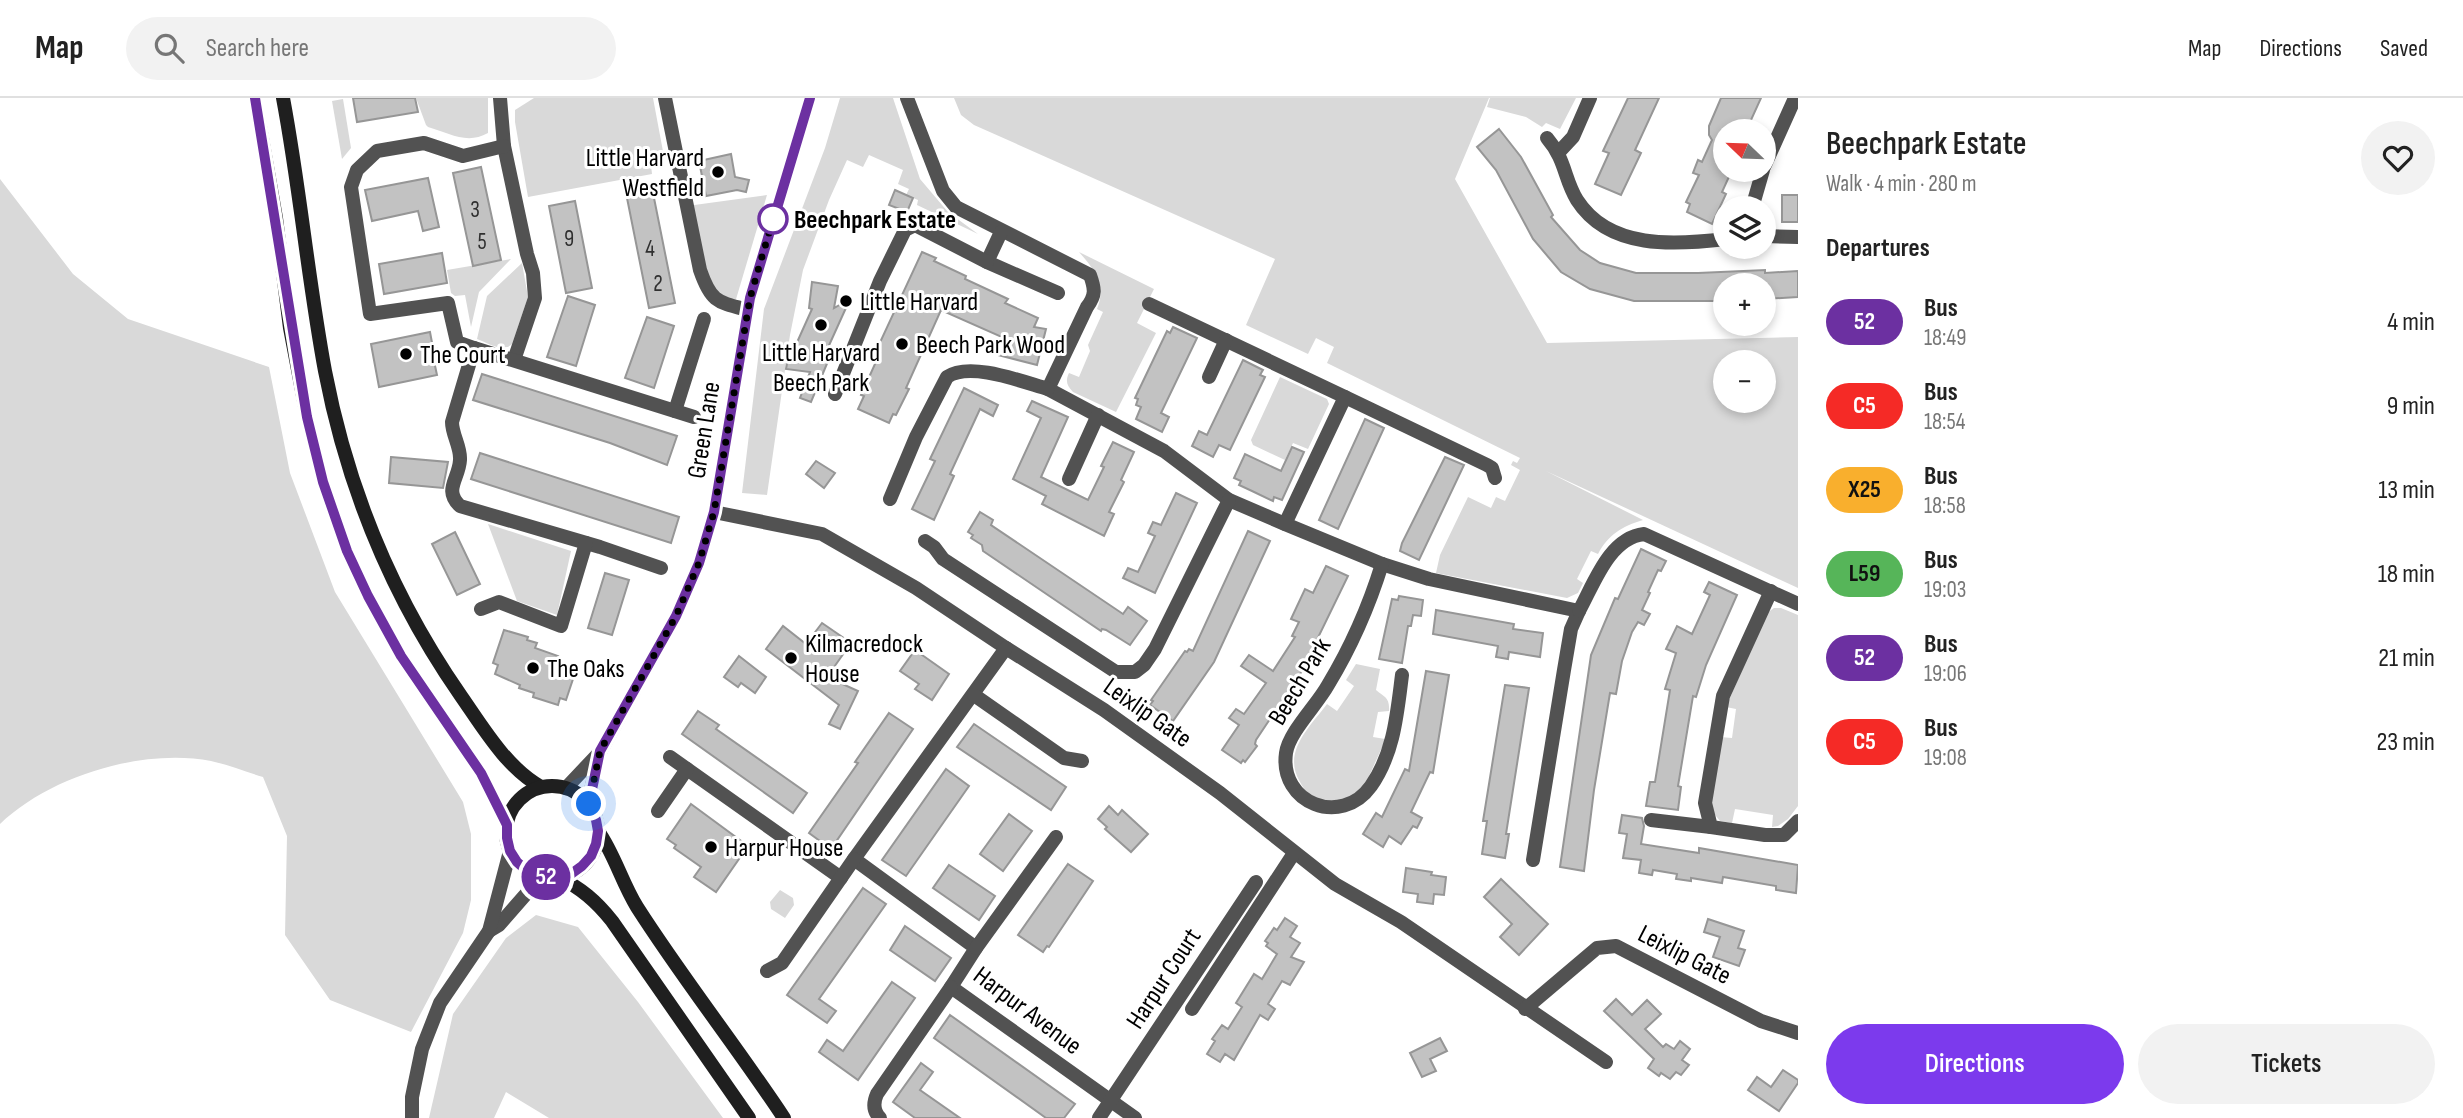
<!DOCTYPE html>
<html lang="en">
<head>
<meta charset="utf-8">
<style>
  :root { --surface:#fff; --page:#f2f2f2; --text:#222; --muted:#767676; --line:#e0e0e0; --accent:#7c3aed }
  body { margin:0; font-family:"Sofia Sans Condensed",sans-serif; background:var(--page); color:var(--text); height:100vh; display:flex; flex-direction:column; font-size:26px; white-space:nowrap }
  * { box-sizing:border-box; margin:0 }
  p { font-size:23px; color:var(--muted) }
  .icon { flex:none; width:38px; height:38px; fill:none; stroke:currentColor; stroke-width:2; stroke-linecap:round; stroke-linejoin:round }
  .map { position:relative; flex:1; overflow:hidden }
  .details { display:flex; flex-direction:column; background:var(--surface); width:665px }
  .details>* { flex:none }
  .badge { padding:0 14px; border-radius:23px; font-size:24px; line-height:46px }
  .needle { width:46px; rotate:293deg }
  .buttons { position:absolute; left:1713px; top:21px; display:grid; gap:14px }
  .buttons a { display:grid; place-items:center; width:63px; height:63px; border-radius:50%; background:var(--surface); box-shadow:0 4px 10px #0003; font-size:35px }
  .you { position:absolute; width:35px; height:35px; margin:-18px; border:5px solid #fff; border-radius:50%; background:#1a73e8; box-shadow:0 0 0 10px #1a73e833 }
  .map>.badge { position:absolute; translate:-50% -50%; box-shadow:0 0 0 4px #fff }
  h2 { padding:0 28px; font-size:26px; line-height:63px }
  .round { display:grid; place-items:center; flex:none; width:74px; height:74px; border-radius:37px; background:var(--page) }
  .overview { display:flex; align-items:center; justify-content:space-between; height:119px; padding:0 28px }
  h1 { font-size:33px; font-weight:600; line-height:52px }
  .button { display:flex; gap:14px; margin-top:auto; padding:14px 28px }
  .button a { flex:1; height:80px; border-radius:42px; background:var(--accent); color:#fff; font-size:28px; font-weight:600; line-height:80px; text-align:center }
  .button a+a { background:var(--page); color:var(--text) }
  ul { padding:0; list-style:none }
  li { display:flex; align-items:center; gap:21px; height:84px; padding:0 28px }
  li div { flex:1 }
  li b { display:block; font-size:26px }
  li em { font-style:normal }
  li .badge { min-width:77px; font-weight:700; text-align:center }
  header { display:flex; align-items:center; gap:42px; box-sizing:border-box; height:98px; padding:0 35px; background:var(--surface); border-bottom:2px solid var(--line) }
  header strong { font-size:33px }
  nav { display:flex; gap:38px; margin-inline-start:auto; font-size:24px }
  .search { width:490px; height:63px; background:var(--page); display:flex; align-items:center; gap:18px; box-sizing:border-box; padding:0 24px; border-radius:38px; color:var(--muted); font-size:26px }
  main { display:flex; flex:1; min-height:0 }
  .map>svg:first-child { display:block }
</style>
</head>
<body>
<header>
<strong>Map</strong>
<div class="search"><svg class="icon" aria-label="search" viewBox="0 0 24 24"><circle cx="10" cy="10" r="6"/><path d="M15 15l6 6"/></svg>Search here</div>
<nav><a>Map</a><a>Directions</a><a>Saved</a></nav>
</header>
<main>
<div class="map">
<svg width="1798" height="1020" viewBox="0 0 1798 1020">
  <rect width="100%" height="100%" fill="#fff"/>
  <g fill="#d9d9d9" fill-rule="evenodd">
    <path d="M416,0h72v35c-21,12 -39,0 -60,-6l-2,-2z"/>
    <polygon points="534,0 653,0 665,64 651,67 652,76 528,99 515,24 515,12"/>
    <polygon points="840,0 893,0 920,81 948,114 978,136 917,107 918,102 906,97 909,91 898,86 903,72 869,57 863,69 847,62 829,102 803,172 790,237 767,397 742,395 764,211 825,50"/>
    <path d="M954,0h535l-34,81 92,164 251,-6v251l-252,-117 97,49c-21,6 -35,15 -45,34l-7,-3 -14,28 6,4 -5,10 -11,5 -131,-25 4,-18 28,-58 23,11 5,-11 9,4 15,-31 -9,-5 2,-4 4,2 3,-5 -193,-95 7,-16 -18,-9 -8,16 -62,-29 29,-66 -301,-134 -13,-10zM1726,264h38v39h-38z"/>
    <polygon points="1490,0 1576,0 1560,31 1546,25 1542,29 1526,19 1487,9"/>
    <polygon points="343,1 351,50 342,61 332,3"/>
    <path d="M0,81l73,95 55,45 141,48 21,106 45,119 128,210 8,32v66l-8,33 -52,99 -81,-32 -45,-65 2,-99 -24,-59c-17,-5 -34,-12 -52,-16 -69,-13 -161,15 -211,63z"/>
    <polygon points="767,97 734,208 714,201 687,108"/>
    <path d="M1079,154l75,37 -17,34 19,10 -40,79 -43,-20c-6,-6 -8,-11 -4,-19l10,4 11,-26 -2,-6 15,-33 -6,-3c10,-24 -3,-40 -18,-57z"/>
    <polygon points="511,161 479,194 471,229 465,197 455,198 451,195 447,172"/>
    <path d="M522,165l6,34 -16,47c-9,9 -24,-1 -35,-5l10,-43z"/>
    <polygon points="1280,279 1327,301 1329,306 1308,351 1293,345 1285,362 1253,347 1251,342"/>
    <polygon points="488,426 571,453 557,517 517,503"/>
    <polygon points="1774,510 1781,510 1798,517 1798,708 1788,721 1778,728 1772,729 1773,717 1735,711 1732,725 1720,723 1712,713 1711,706 1720,639 1732,640 1736,611 1726,609 1767,515"/>
    <path d="M1356,566l24,5 -4,21c8,7 14,7 13,21l-11,1 -5,25 12,2 -1,4 -19,42 -21,16c-9,-1 -20,0 -28,-3 -7,-2 -13,-10 -16,-16 -18,-30 9,-54 27,-78l10,7 17,-25 -8,-6z"/>
    <polygon points="780,792 793,800 794,807 785,820 771,811 770,804"/>
    <polygon points="536,817 578,829 638,904 723,1020 549,1020 506,994 494,1020 429,1020 453,916 506,840"/>
  </g>
  <g fill="#c2c2c2" stroke="#969696" stroke-width="2">
    <polygon points="353,0 415,0 418,14 357,24"/>
    <polygon points="1628,0 1659,0 1635,52 1641,55 1621,97 1595,86 1609,55 1603,53"/>
    <polygon points="1721,0 1761,0 1746,33 1726,33 1726,72 1732,72 1722,94 1726,96 1712,126 1687,114 1690,106 1686,104 1699,77 1693,75 1698,62 1702,64 1712,42 1709,37 1709,28"/>
    <polygon points="1499,31 1521,59 1553,117 1551,119 1580,152 1600,165 1636,175 1698,175 1765,172 1765,175 1798,173 1798,199 1764,201 1764,187 1726,187 1726,203 1634,203 1590,191 1561,174 1533,141 1496,72 1477,49"/>
    <polygon points="731,56 735,79 749,82 746,94 737,92 706,98 699,63"/>
    <polygon points="481,69 501,162 473,168 453,75"/>
    <polygon points="428,80 439,129 423,133 418,113 372,123 365,92"/>
    <polygon points="652,90 675,205 649,210 626,95"/>
    <polygon points="895,92 913,100 907,114 889,107"/>
    <rect x="1782" y="97" width="16" height="27"/>
    <polygon points="575,103 592,190 566,195 549,108"/>
    <polygon points="922,154 936,160 934,163 966,178 965,181 1008,201 1005,205 1038,220 1034,229 1046,231 1037,267 998,257 1002,239 941,212 906,290 909,291 896,317 893,316 889,325 858,311 864,298 861,297 880,255 876,253"/>
    <polygon points="442,155 447,185 384,196 379,166"/>
    <polygon points="812,184 838,188 834,210 850,201 826,254 831,256 811,304 800,300 810,274 786,271 788,260 790,260 812,211 809,210"/>
    <polygon points="568,198 595,207 576,268 547,259"/>
    <polygon points="647,219 674,228 654,290 625,280"/>
    <polygon points="1173,229 1197,240 1161,315 1169,319 1162,334 1136,321 1141,309 1136,307 1138,301 1135,300 1167,233 1170,235"/>
    <polygon points="430,234 433,250 437,250 439,262 434,263 437,277 379,289 371,246"/>
    <polygon points="1243,262 1263,272 1260,277 1265,279 1230,352 1219,347 1213,359 1192,348 1199,333 1207,337"/>
    <polygon points="482,276 677,338 667,367 610,345 473,302"/>
    <polygon points="964,290 998,307 993,318 980,311 950,376 954,378 934,422 912,411 935,363 930,361"/>
    <polygon points="1032,303 1068,319 1041,379 1088,402 1104,369 1101,368 1113,344 1134,354 1121,382 1124,384 1109,414 1114,416 1104,438 1042,406 1046,398 1013,381 1041,320 1027,313"/>
    <polygon points="1365,321 1384,330 1338,431 1319,422"/>
    <polygon points="1292,349 1304,354 1282,402 1274,399 1273,403 1252,393 1239,387 1241,383 1234,380 1245,356 1281,373"/>
    <polygon points="480,355 679,419 671,445 471,381"/>
    <polygon points="391,359 448,364 443,390 389,385"/>
    <polygon points="1445,359 1464,367 1419,462 1400,453 1402,445"/>
    <polygon points="816,363 835,375 824,390 806,376"/>
    <polygon points="1176,395 1197,405 1155,495 1123,480 1128,470 1138,474 1155,438 1148,435 1153,424 1161,427"/>
    <polygon points="980,414 993,422 991,427 1123,516 1128,509 1147,523 1130,547 1106,532 1102,531 1101,533 983,453 982,447 971,440 973,437 968,434"/>
    <polygon points="1248,433 1270,443 1214,564 1173,623 1150,607 1153,603 1151,602 1185,553 1187,554 1189,551 1193,553"/>
    <polygon points="455,434 480,486 457,497 432,446"/>
    <polygon points="1641,451 1666,463 1661,473 1658,472 1648,494 1650,495 1642,512 1650,516 1644,527 1638,524 1632,534 1622,563 1616,596 1610,595 1594,692 1584,773 1560,769 1591,557 1615,500 1618,501"/>
    <polygon points="1326,468 1348,478 1310,556 1312,558 1256,642 1255,646 1257,648 1245,664 1243,662 1241,665 1222,652 1239,627 1229,620 1236,611 1244,616 1266,585 1241,568 1249,557 1273,573 1295,539 1292,538 1299,524 1291,521 1305,491 1313,495"/>
    <polygon points="605,475 629,482 612,537 588,530"/>
    <polygon points="1709,484 1737,497 1706,567 1696,599 1693,598 1678,688 1681,689 1678,712 1646,708 1650,684 1655,684 1670,592 1665,591 1676,555 1666,551 1677,528 1692,536 1710,497 1704,494"/>
    <polygon points="1399,498 1423,502 1421,518 1413,517 1411,528 1408,528 1402,565 1379,561 1392,501 1398,502"/>
    <polygon points="1436,512 1514,526 1513,531 1543,535 1540,559 1509,554 1508,561 1496,559 1498,548 1433,536"/>
    <polygon points="822,525 851,545 827,579 858,593 840,631 829,626 839,607 766,551 783,528 806,546"/>
    <polygon points="504,532 528,539 527,542 537,545 535,550 558,558 556,563 576,572 566,602 560,600 558,607 533,599 534,595 519,590 520,587 495,576 498,567 493,565"/>
    <polygon points="915,552 949,576 932,602 915,591 919,586 900,573"/>
    <polygon points="739,558 766,579 755,595 741,585 738,589 724,579"/>
    <polygon points="1426,573 1449,577 1433,675 1430,674 1411,714 1422,720 1417,730 1413,728 1401,746 1389,738 1383,749 1363,736 1376,715 1382,719 1405,671 1409,673"/>
    <polygon points="1505,587 1529,590 1506,736 1509,736 1505,760 1482,756 1487,723 1483,723"/>
    <polygon points="698,613 719,627 716,631 807,695 793,715 682,636"/>
    <polygon points="889,615 913,631 831,751 809,735 858,665 855,664"/>
    <polygon points="974,626 1066,689 1051,712 957,649"/>
    <polygon points="946,671 969,688 906,778 882,762"/>
    <polygon points="691,706 748,748 716,794 694,779 701,769 674,750 676,747 667,741"/>
    <polygon points="1109,708 1118,717 1122,712 1148,736 1131,754 1105,731 1107,729 1098,721"/>
    <polygon points="1009,716 1032,733 1003,773 980,756"/>
    <polygon points="1622,717 1642,720 1644,728 1641,746 1699,755 1699,750 1798,767 1796,795 1776,792 1776,788 1723,779 1722,785 1691,780 1691,783 1676,781 1677,776 1653,772 1652,777 1639,775 1641,762 1623,760 1627,736 1619,735"/>
    <polygon points="1068,766 1093,783 1049,849 1047,848 1043,854 1018,837"/>
    <polygon points="949,767 995,798 979,822 933,790"/>
    <polygon points="1406,770 1432,774 1431,777 1446,779 1444,797 1434,796 1433,806 1417,804 1418,796 1403,794"/>
    <polygon points="1501,781 1548,826 1519,857 1500,839 1512,826 1484,799"/>
    <polygon points="863,790 886,806 819,901 836,913 827,925 787,897"/>
    <polygon points="1285,820 1297,828 1290,839 1300,845 1291,859 1304,864 1290,887 1282,883 1268,906 1275,911 1268,922 1260,917 1234,962 1225,956 1220,964 1207,956 1215,943 1212,941 1222,927 1228,931 1242,909 1236,905 1254,876 1262,881 1277,856 1266,848 1268,845 1265,843 1274,830 1277,832"/>
    <polygon points="1708,821 1744,833 1738,850 1745,852 1739,868 1713,859 1720,839 1704,834"/>
    <polygon points="905,828 951,860 935,883 890,852"/>
    <polygon points="892,884 915,900 858,982 819,954 827,942 843,953"/>
    <polygon points="1616,901 1632,917 1647,902 1661,916 1645,931 1663,949 1666,946 1674,951 1680,943 1690,951 1682,962 1689,967 1681,977 1676,974 1670,981 1661,975 1659,978 1648,970 1654,961 1604,913"/>
    <polygon points="950,917 1075,1006 1064,1020 1046,1020 934,940"/>
    <polygon points="1440,940 1447,953 1430,961 1436,973 1422,979 1410,955"/>
    <polygon points="921,965 933,974 920,992 960,1020 915,1020 893,1004"/>
    <polygon points="1783,972 1798,982 1798,985 1779,1013 1748,992 1757,979 1771,989"/>
  </g>
  <g fill="none" stroke-linecap="round" stroke-linejoin="round">
    <g stroke="#525252" stroke-width="14">
      <polyline points="500,0 504,48 527,156 533,175 535,200 514,262"/>
      <path d="M665,0l35,172c11,32 17,32 48,40"/>
      <path d="M907,0l36,93 13,16 134,68c5,14 6,20 -3,32l-39,82 116,62 65,49 56,24 97,40 47,15 150,32 -8,18 -7,41 -31,190"/>
      <path d="M1547,40c19,22 17,41 30,62 32,50 98,45 149,39"/>
      <polyline points="1559,54 1573,39 1590,0"/>
      <polyline points="1764,69 1795,0"/>
      <polyline points="1752,110 1763,72"/>
      <polyline points="1001,134 987,164 1058,195"/>
      <polyline points="1764,138 1798,139"/>
      <polyline points="1149,206 1345,299"/>
      <polyline points="474,250 457,244 448,205 370,216 351,89 357,72 377,53 424,45 463,58 504,48"/>
      <polyline points="1209,279 1226,242"/>
      <polyline points="835,296 880,183 905,132 913,128 917,128 987,164"/>
      <polyline points="675,313 704,221"/>
      <polyline points="1069,381 1098,317"/>
      <path d="M890,401l26,-62 31,-60c23,-16 76,5 101,12"/>
      <polyline points="714,414 822,436 916,490 1006,550 1104,612 1220,695 1335,786 1401,824 1606,964"/>
      <polyline points="1285,426 1345,299 1487,367 1492,370 1495,380"/>
      <polyline points="925,443 934,449 943,461 1116,574 1135,574 1144,567 1155,551 1229,402"/>
      <path d="M1382,466c-13,42 -31,83 -54,121 -11,20 -39,47 -42,68 -7,50 55,75 85,33 23,-33 26,-72 31,-111"/>
      <path d="M661,470l-61,-21 -140,-41c-17,-16 -1,-27 0,-46 1,-13 -8,-25 -8,-38l22,-74 220,69"/>
      <polyline points="1771,493 1723,598 1705,705 1711,729 1765,737 1784,737 1798,723"/>
      <polyline points="481,511 499,504 561,528 586,445"/>
      <path d="M1579,513c15,-27 30,-73 65,-77l154,70"/>
      <polyline points="1006,550 854,761 976,850 951,889 1135,1020"/>
      <polyline points="974,597 1064,660 1082,663"/>
      <polyline points="670,659 841,780"/>
      <polyline points="658,713 687,671"/>
      <polyline points="1651,722 1711,729"/>
      <polyline points="489,833 499,827 541,779"/>
      <polyline points="976,850 1056,739"/>
      <polyline points="767,873 782,865 854,761"/>
      <polyline points="1192,911 1294,755"/>
      <polyline points="1525,911 1597,850 1616,848 1761,923 1798,935"/>
      <polyline points="412,1020 412,999 422,951 440,905 489,833 510,753"/>
      <path d="M880,1020c-7,-7 -7,-15 -3,-24l74,-107"/>
      <polyline points="1099,1020 1256,784"/>
    </g>
    <g stroke="#525252" stroke-width="14">
      <polyline points="566,690 600,654 676,518 699,465 714,414 750,200 810,0"/>
      <polyline points="588,706 599,655"/>
    </g>
    <g stroke="#1f1f1f" stroke-width="14">
      <polyline points="255,0 276,120 290,230 307,319 323,384 347,453 368,498 401,558 481,675 507,727"/>
      <path d="M283,0c17,90 25,182 42,273 23,120 67,226 136,325 23,33 45,71 80,91"/>
      <circle cx="552" cy="734" r="46"/>
      <path d="M598,733c16,22 24,52 39,76 46,72 100,140 147,211"/>
      <path d="M558,779c23,11 38,24 54,44l137,197"/>
    </g>
  </g>
  <g fill="none" stroke-linecap="round" stroke-linejoin="round">
    <g stroke="#fff" stroke-width="16">
      <polyline id="line" points="255,0 307,319 323,384 347,453 368,498 401,558 481,675 507,727 507,740 510,753 517,764 526,772 541,779 558,779 571,776 582,768 591,758 596,746 598,733 596,722 589,706 600,653 676,518 699,465 714,414 750,200 810,0"/>
    </g>
    <use href="#line" stroke="#6c30a1" stroke-width="10"/>
    <polyline stroke="#000" stroke-width="7" stroke-dasharray="0 12.6" points="589,706 600,653 676,518 699,465 714,414 750,200 773,121"/>
  </g>
  <g fill="#000" stroke="#fff" stroke-width="2.5">
    <circle cx="718" cy="74" r="7"/>
    <circle cx="846" cy="203" r="7"/>
    <circle cx="821" cy="227" r="7"/>
    <circle cx="902" cy="246" r="7"/>
    <circle cx="406" cy="256" r="7"/>
    <circle cx="791" cy="560" r="7"/>
    <circle cx="533" cy="570" r="7"/>
    <circle cx="711" cy="749" r="7"/>
  </g>
  <circle fill="#fff" stroke="#6c30a1" stroke-width="3.5" cx="773" cy="121" r="14"/>
  <g text-anchor="middle" stroke-width="6" stroke-linejoin="round" paint-order="stroke">
    <g font-size="23" fill="#303030">
      <text x="475" y="119">3</text>
      <text x="569" y="148">9</text>
      <text x="482" y="151">5</text>
      <text x="650" y="158">4</text>
      <text x="658" y="193">2</text>
    </g>
    <g font-size="26" fill="#000" stroke="#fff" text-anchor="start">
      <text x="704" y="68" text-anchor="end">Little Harvard<tspan x="704" dy="30">Westfield</tspan></text>
      <text x="860" y="212">Little Harvard</text>
      <text x="916" y="255">Beech Park Wood</text>
      <text x="821" y="263" text-anchor="middle">Little Harvard<tspan x="821" dy="30">Beech Park</tspan></text>
      <text x="420" y="265">The Court</text>
      <text x="805" y="554">Kilmacredock<tspan x="805" dy="30">House</tspan></text>
      <text x="547" y="579">The Oaks</text>
      <text x="725" y="758">Harpur House</text>
    </g>
    <g font-size="26" font-weight="bold" fill="#000" stroke="#fff" text-anchor="start">
      <text x="794" y="130">Beechpark Estate</text>
    </g>
    <g font-size="26" fill="#000" stroke="#fff">
      <text transform="translate(703 332) rotate(-81)" y="9">Green Lane</text>
      <text transform="translate(1299 583) rotate(-59)" y="9">Beech Park</text>
      <text transform="translate(1148 614) rotate(35)" y="9">Leixlip Gate</text>
      <text transform="translate(1685 856) rotate(27)" y="9">Leixlip Gate</text>
      <text transform="translate(1163 880) rotate(-57)" y="9">Harpur Court</text>
      <text transform="translate(1028 912) rotate(37)" y="9">Harpur Avenue</text>
    </g>
  </g>
</svg>
<div class="buttons">
<a><svg class="needle" viewBox="-14 -14 28 28"><path d="M0-13l5 13h-10z" fill="#e53935"/><path d="M0 13l5-13h-10z" fill="#767676"/></svg></a>
<a><svg class="icon" aria-label="layers" viewBox="0 0 24 24"><path d="M12 4l9 5-9 5-9-5zM3 14l9 5 9-5"/></svg></a>
<a>+</a>
<a>−</a>
</div>
<div class="you" style="left:589px;top:706px"></div>
<b class="badge" style="left:546px;top:779px;background:#6c30a1;color:#fff">52</b>
</div>
<section class="details">
<div class="overview"><div><h1>Beechpark Estate</h1><p>Walk · 4 min · 280 m</p></div><a class="round"><svg class="icon" aria-label="heart" viewBox="0 0 24 24"><path d="M12 20l-8-8c-3-5 5-10 8-4 3-6 11-1 8 4z"/></svg></a></div>
<h2>Departures</h2>
<ul>
<li><span class="badge" style="background:#6c30a1;color:#fff">52</span><div><b>Bus</b><p>18:49</p></div><em>4 min</em></li>
<li><span class="badge" style="background:#f52a26;color:#fff">C5</span><div><b>Bus</b><p>18:54</p></div><em>9 min</em></li>
<li><span class="badge" style="background:#f9af2d;color:#111">X25</span><div><b>Bus</b><p>18:58</p></div><em>13 min</em></li>
<li><span class="badge" style="background:#56b559;color:#111">L59</span><div><b>Bus</b><p>19:03</p></div><em>18 min</em></li>
<li><span class="badge" style="background:#6c30a1;color:#fff">52</span><div><b>Bus</b><p>19:06</p></div><em>21 min</em></li>
<li><span class="badge" style="background:#f52a26;color:#fff">C5</span><div><b>Bus</b><p>19:08</p></div><em>23 min</em></li>
</ul>
<div class="button"><a>Directions</a><a>Tickets</a></div>
</section>
</main>
</body>
</html>
